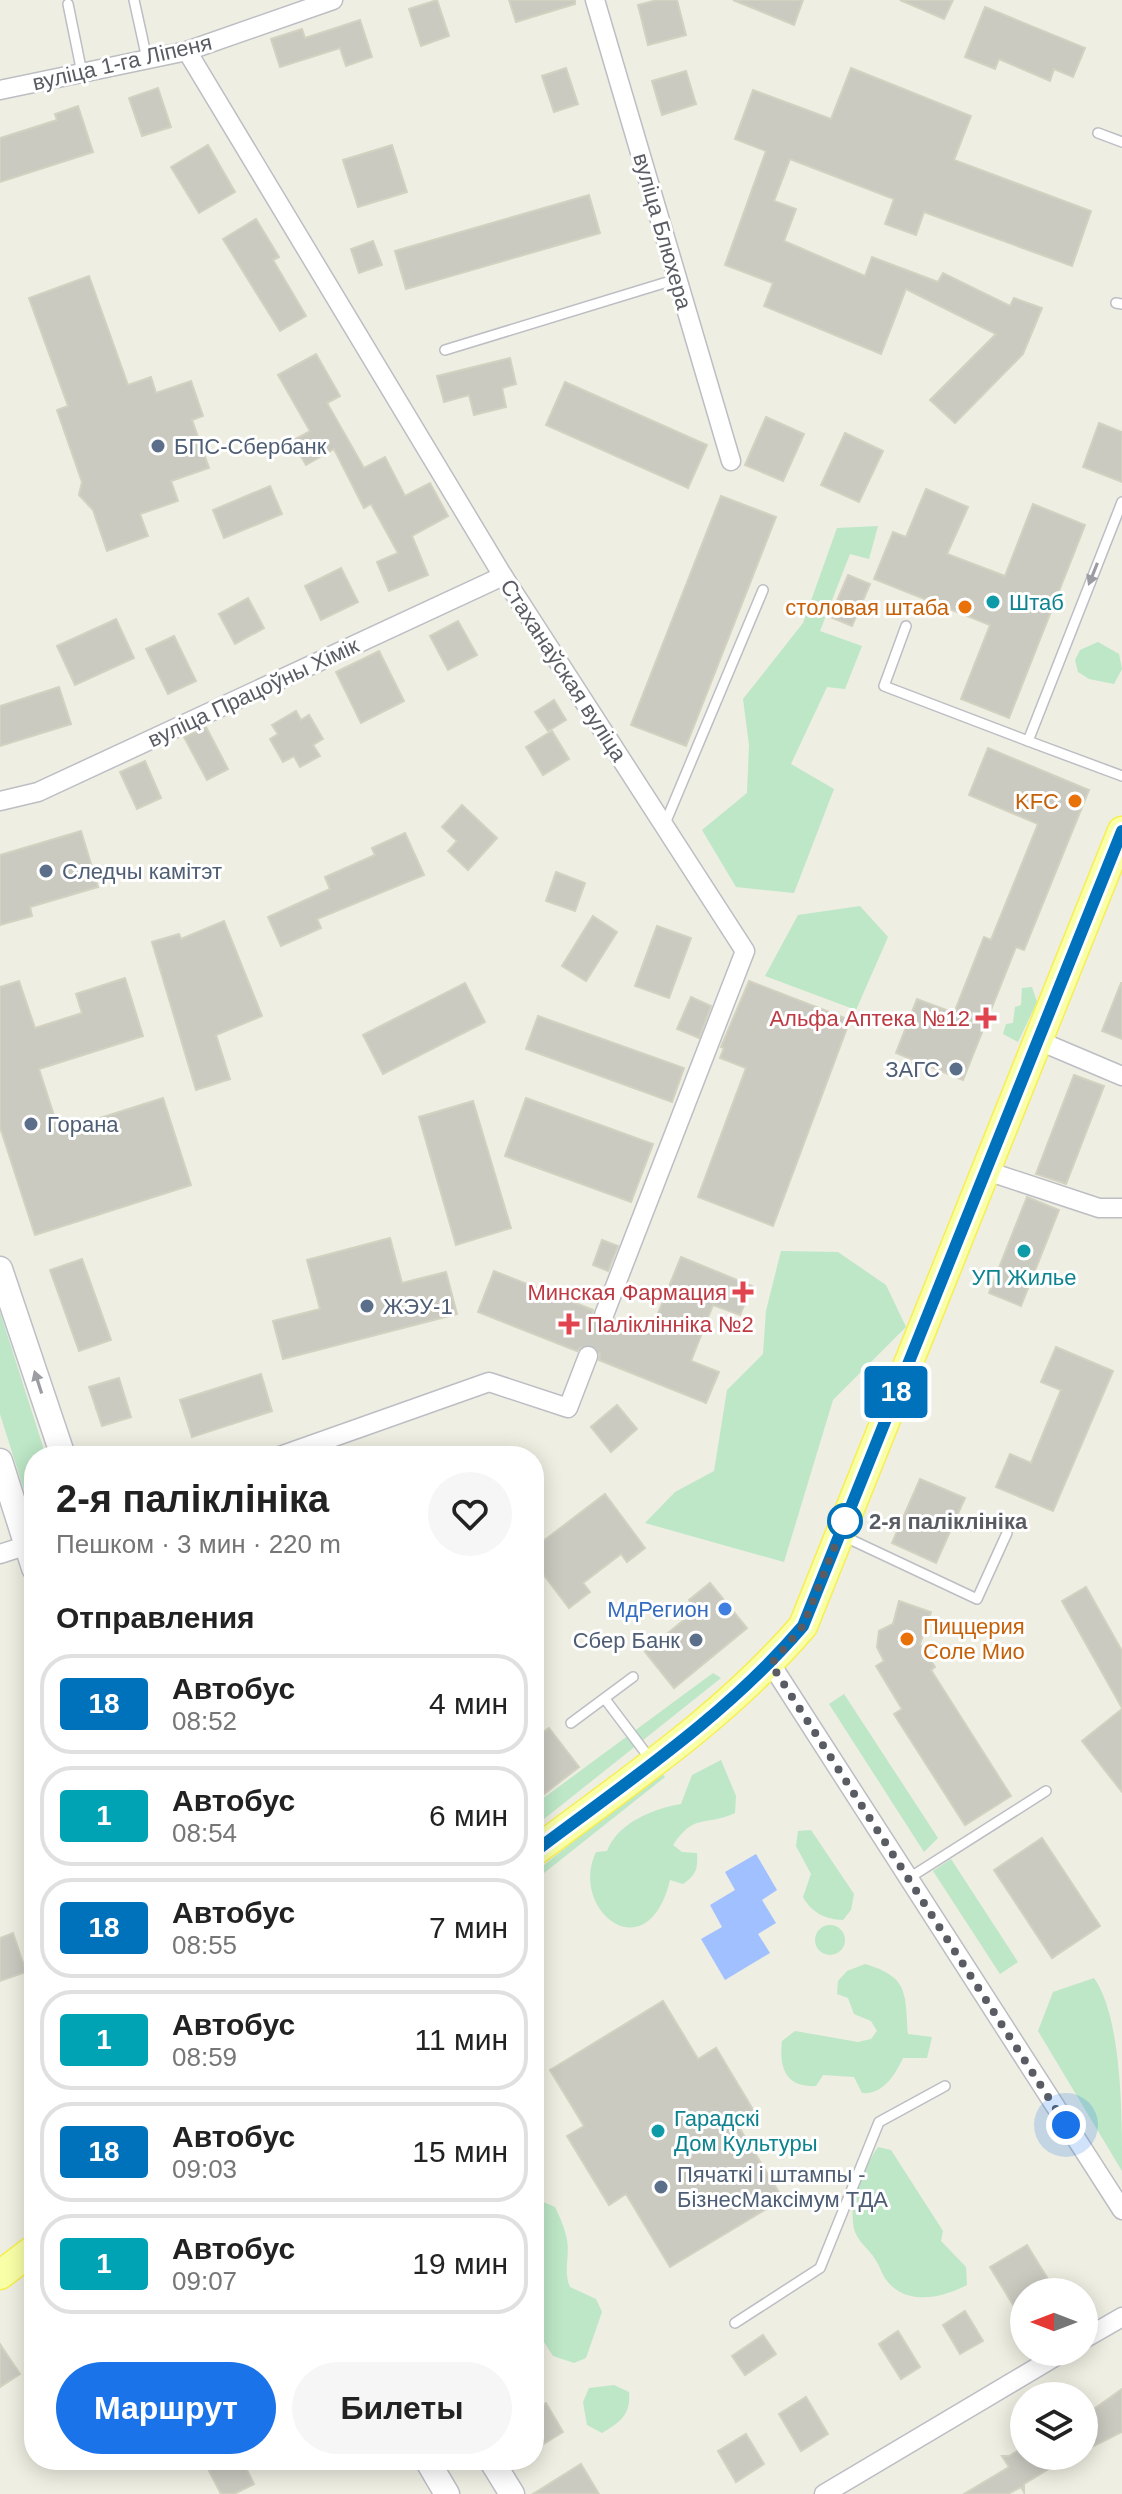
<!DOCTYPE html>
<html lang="ru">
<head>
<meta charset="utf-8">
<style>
  :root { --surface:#fff; --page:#f6f6f6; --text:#222; --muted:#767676; --line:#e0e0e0; --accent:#1a73e8 }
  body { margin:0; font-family:Arial,sans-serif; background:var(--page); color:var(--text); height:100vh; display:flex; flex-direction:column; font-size:30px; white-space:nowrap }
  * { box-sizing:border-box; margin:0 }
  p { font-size:26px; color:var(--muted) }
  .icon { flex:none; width:44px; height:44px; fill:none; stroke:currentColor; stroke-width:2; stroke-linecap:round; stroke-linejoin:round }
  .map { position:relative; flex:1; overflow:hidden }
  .sheet { position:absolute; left:24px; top:1446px; width:520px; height:1024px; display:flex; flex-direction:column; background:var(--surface); border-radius:32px; box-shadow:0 4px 20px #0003 }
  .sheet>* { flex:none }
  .badge { padding:0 16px; border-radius:6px; font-size:28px; line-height:52px }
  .needle { width:52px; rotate:270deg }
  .controls { position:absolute; left:1010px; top:2278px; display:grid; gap:16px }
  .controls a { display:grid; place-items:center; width:88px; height:88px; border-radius:50%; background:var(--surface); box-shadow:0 4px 20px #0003; font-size:40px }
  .you { position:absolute; width:40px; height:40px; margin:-20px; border:6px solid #fff; border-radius:50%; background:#1a73e8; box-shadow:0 0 0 12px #1a73e833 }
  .map>.badge { position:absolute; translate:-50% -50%; box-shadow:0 0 0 4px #fff }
  h2 { padding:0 32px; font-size:30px; line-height:72px }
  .round { display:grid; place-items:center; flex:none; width:84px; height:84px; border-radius:42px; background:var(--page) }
  .overview { display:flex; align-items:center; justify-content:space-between; height:136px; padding:0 32px }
  h1 { font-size:38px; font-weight:800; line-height:60px }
  .primary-button { display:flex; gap:16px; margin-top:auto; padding:16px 32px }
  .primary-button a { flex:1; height:92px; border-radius:48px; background:var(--accent); color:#fff; font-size:32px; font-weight:800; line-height:92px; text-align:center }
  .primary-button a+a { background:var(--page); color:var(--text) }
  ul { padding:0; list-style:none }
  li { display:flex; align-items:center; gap:24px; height:100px; margin:0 16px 12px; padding:0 16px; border:4px solid var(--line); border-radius:32px }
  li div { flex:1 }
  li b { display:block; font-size:30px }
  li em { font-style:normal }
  li .badge { min-width:88px; font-weight:700; text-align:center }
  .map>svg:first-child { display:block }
</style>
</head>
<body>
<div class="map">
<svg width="1122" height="2494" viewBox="0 0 1122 2494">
  <rect width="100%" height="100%" fill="#eeeee2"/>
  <g fill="#bde7c7">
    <polygon points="878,526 869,559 850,554 820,631 862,646 845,689 827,687 791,764 834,789 794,893 736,887 702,830 747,793 749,745 743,699 803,623 837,528"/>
    <polygon points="1098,642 1119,654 1122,669 1114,684 1089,679 1078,672 1075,660 1080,650"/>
    <polygon points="860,906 888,937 856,1010 765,976 798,915"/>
    <polygon points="1032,987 1037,1002 1018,1042 1003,1034 1006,1024 1013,1023 1015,1007 1021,1005 1022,988"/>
    <polygon points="781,1251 838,1252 886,1285 906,1327 833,1400 784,1562 645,1523 675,1492 714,1471 727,1390 763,1354 766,1311"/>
    <polygon points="0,1312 46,1456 34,1456 34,1494 24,1490 0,1414"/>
    <polygon points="713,1673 721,1678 534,1827 534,1805"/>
    <polygon points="844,1694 938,1838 924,1852 829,1704"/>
    <path d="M721,1760l15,36 -1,17c-30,14 -40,-1 -62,32l9,7 15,1c1,16 -1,22 -14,31l-13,-4c-23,94 -102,29 -74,-28l11,-1c11,-28 45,-42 74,-47l11,-29z"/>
    <polygon points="661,1772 665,1777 534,1881 534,1873"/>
    <path d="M811,1830l43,64 -3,16 -8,10c-18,-1 -31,-7 -40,-23l8,-23 -15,-28 2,-15z"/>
    <polygon points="951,1859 1018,1962 1000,1974 933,1871"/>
    <circle cx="830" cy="1940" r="15"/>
    <path d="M865,1964c44,13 40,29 43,70l24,3 -5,21h-24c-8,17 -20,37 -41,35l-8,-16 -31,-2 -7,11c-31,2 -37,-19 -34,-45l13,-10 63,11 13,-3 6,-8 -6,-10 -17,-7 -6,-16 -11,-4 1,-13 9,-10z"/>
    <path d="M1094,1978c28,40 28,137 28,193l-84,-140 15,-39z"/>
    <path d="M878,2147l13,3 52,81 -2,10 25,26 1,18c-25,13 -60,21 -80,-4 -5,-6 -7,-15 -12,-22 -6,-10 -18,-18 -21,-30 -6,-28 9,-60 24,-82z"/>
    <path d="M534,2198l21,9c5,11 10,21 12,33 3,16 -4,32 3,47l26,12 6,13 -16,46 -12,5 -21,-7 -16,-25 -3,-20z"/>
    <path d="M614,2385l15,7c2,23 -9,30 -27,41l-15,-8 -4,-23 6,-14z"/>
  </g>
  <polygon fill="#a1c0ff" points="756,1854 777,1890 762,1900 776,1923 758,1934 770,1953 725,1980 701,1939 722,1927 710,1905 735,1890 725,1872"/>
  <g fill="#cbcac1" stroke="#d3d1c0" stroke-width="2">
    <polygon points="437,0 449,36 421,46 409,9"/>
    <polygon points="509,0 575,0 575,4 516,22"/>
    <polygon points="657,0 677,0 686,35 648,45 638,5"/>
    <polygon points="733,0 803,0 794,25"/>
    <polygon points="900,0 953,0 944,19"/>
    <polygon points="985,7 1085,48 1073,77 1054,69 1050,81 999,59 995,69 965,57"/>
    <polygon points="360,20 372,57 346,66 340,48 280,67 271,39 302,29 305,38"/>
    <polygon points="566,68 578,104 554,112 542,76"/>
    <polygon points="851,68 971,116 954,160 1091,211 1072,266 924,212 916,235 885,224 894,199 790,159 774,201 796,209 784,241 865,276 872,257 938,282 943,273 1010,306 1014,298 1042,308 1023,354 955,423 930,400 996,334 906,289 881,354 764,306 773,283 725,265 766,151 735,139 753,90 831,119"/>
    <polygon points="686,71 696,104 662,115 652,81"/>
    <polygon points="158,88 171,127 142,136 129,98"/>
    <polygon points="78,106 93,152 0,182 0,138 57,120 55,114"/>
    <polygon points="208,145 235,192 199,213 171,167"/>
    <polygon points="392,145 407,192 358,207 343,160"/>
    <polygon points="589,195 600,233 406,289 395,251"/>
    <polygon points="256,219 279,257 273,260 306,316 280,331 223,239"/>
    <polygon points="373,241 382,265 359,273 351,249"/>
    <polygon points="89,276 128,385 151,377 156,393 191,381 203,416 192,420 209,468 171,481 178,501 140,514 148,536 107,551 93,510 79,495 82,482 57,410 68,406 29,298"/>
    <polygon points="316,354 340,396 327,403 364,468 385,457 405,496 430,483 448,516 412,536 428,575 389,591 377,562 398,553 371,504 364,508 334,449 306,465 292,441 310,431 278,375"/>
    <polygon points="510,358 516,384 502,388 506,407 474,415 469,395 444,402 437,376"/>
    <polygon points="565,382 707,445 688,488 546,425"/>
    <polygon points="766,417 804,434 783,481 745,465"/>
    <polygon points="1099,423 1122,432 1122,482 1083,467"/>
    <polygon points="845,433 883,451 859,502 821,485"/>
    <polygon points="270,486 282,514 224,538 213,510"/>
    <polygon points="926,489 968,507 947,554 1005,576 1033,504 1085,525 1009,718 961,699 990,625 874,579 893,532 906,537"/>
    <polygon points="721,496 776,517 686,746 631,725"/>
    <polygon points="341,568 358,602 321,620 305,586"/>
    <polygon points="848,575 870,584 852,626 830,617"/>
    <polygon points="248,598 264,628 235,644 219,614"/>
    <polygon points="116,619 134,658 75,685 57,646"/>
    <polygon points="458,621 477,655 448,670 430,636"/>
    <polygon points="174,636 196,681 168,694 146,649"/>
    <polygon points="379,651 404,701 361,723 336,672"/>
    <polygon points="59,687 71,724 0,746 0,706"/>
    <polygon points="554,700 566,720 548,731 535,712"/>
    <polygon points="296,711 301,720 309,715 323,739 313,745 320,756 300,767 294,756 283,762 270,739 278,734 272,725"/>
    <polygon points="206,727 228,769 207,780 184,737"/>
    <polygon points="552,731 569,759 543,775 526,747"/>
    <polygon points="988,748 1089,790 1024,950 1016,947 963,1080 896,1053 917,999 954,1013 984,937 991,940 1038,824 969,795"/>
    <polygon points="145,761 161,798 137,809 120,772"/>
    <polygon points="462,805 497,838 468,870 448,851 457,841 442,827"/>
    <polygon points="81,831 98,887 30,907 32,916 0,925 0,855"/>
    <polygon points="405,833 424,875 317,919 321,928 281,946 268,917 330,889 325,877 375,855 372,848"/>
    <polygon points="556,872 585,883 575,911 546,901"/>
    <polygon points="593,916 617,932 586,981 562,966"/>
    <polygon points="224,921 262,1016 216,1035 230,1079 196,1090 152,942 179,934 181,939"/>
    <polygon points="657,926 691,938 669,998 635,986"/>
    <polygon points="125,978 143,1036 39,1069 59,1131 163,1098 191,1185 35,1235 0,1127 0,987 19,981 35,1028 82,1013 76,994"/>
    <polygon points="749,981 850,1020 773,1226 698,1197 746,1068 720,1058 724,1048 721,1047"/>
    <polygon points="465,983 485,1022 383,1074 363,1035"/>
    <polygon points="1121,983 1122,983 1122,1039 1102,1031"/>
    <polygon points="691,997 711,1006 699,1038 677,1029"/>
    <polygon points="538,1016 684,1068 672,1102 526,1049"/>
    <polygon points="1074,1075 1104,1086 1066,1184 1036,1174"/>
    <polygon points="526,1098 653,1144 631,1202 505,1156"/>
    <polygon points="473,1101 511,1228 456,1245 419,1117"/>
    <polygon points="1027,1197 1059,1210 1021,1306 989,1293"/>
    <polygon points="390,1238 402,1283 446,1272 457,1314 283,1359 273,1321 320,1309 307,1260"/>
    <polygon points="602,1240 618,1246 608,1271 593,1265"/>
    <polygon points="681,1257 752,1286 740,1315 713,1305 691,1361 719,1372 706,1403 599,1360 600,1353 593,1345 585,1344 577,1351 478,1312 494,1271 593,1310 592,1318 599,1326 607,1327 615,1319 650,1333"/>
    <polygon points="82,1259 111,1340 79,1351 50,1270"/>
    <polygon points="1056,1347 1113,1371 1053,1511 996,1487 1010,1454 1031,1463 1061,1390 1041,1382"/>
    <polygon points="261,1374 272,1411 192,1437 180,1400"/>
    <polygon points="119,1378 131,1417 102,1426 89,1387"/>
    <polygon points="617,1405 637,1429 611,1452 591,1427"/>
    <polygon points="920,1479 965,1498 936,1563 892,1543"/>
    <polygon points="605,1494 645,1548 627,1562 621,1554 583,1583 590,1592 569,1608 534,1562 534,1548"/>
    <polygon points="710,1583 747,1628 674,1688 645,1652 696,1610 689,1600"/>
    <polygon points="1086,1587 1122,1651 1122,1708 1062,1601"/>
    <polygon points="899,1601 931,1612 920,1644 935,1667 931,1670 1011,1796 965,1825 894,1714 902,1709 876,1666 884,1661 877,1647 879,1631 893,1624"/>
    <polygon points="1122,1709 1122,1792 1082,1741"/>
    <polygon points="549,1728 579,1767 534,1802 534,1739"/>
    <polygon points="1042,1838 1100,1926 1052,1958 994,1870"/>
    <polygon points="13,1933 26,1972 0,1981 0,1938"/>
    <polygon points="663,2001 698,2059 716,2048 755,2113 737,2124 783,2199 670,2267 626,2194 609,2205 567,2136 584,2126 550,2070"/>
    <polygon points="1027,2245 1056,2292 1024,2292 1024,2323 990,2267"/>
    <polygon points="965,2311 983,2341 960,2354 943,2325"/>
    <polygon points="898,2331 920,2367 901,2379 879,2344"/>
    <polygon points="763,2335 776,2354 745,2375 732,2356"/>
    <polygon points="0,2344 20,2374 0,2387"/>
    <polygon points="1122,2389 1122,2432 1084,2451 1084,2416"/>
    <polygon points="806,2397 828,2434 801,2451 779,2414"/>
    <polygon points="546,2403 563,2432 534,2450 534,2410"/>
    <polygon points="746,2434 764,2464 736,2482 718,2451"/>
    <polygon points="1024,2447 1024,2456 1070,2456 1024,2484 1024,2492 1021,2487 1008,2494 964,2494 1009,2467 1002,2456 1009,2456"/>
    <polygon points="230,2460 242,2460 254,2484 234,2494 221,2494 209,2471"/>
    <polygon points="581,2464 599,2494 533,2494"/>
  </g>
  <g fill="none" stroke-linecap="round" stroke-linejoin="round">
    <polyline stroke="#c9cac2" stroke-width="18" stroke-dasharray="18 9" stroke-linecap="butt" points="588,1356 604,1315"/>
    <g stroke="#bcbec4" stroke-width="12">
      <g id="lane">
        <polyline points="134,0 147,59"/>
        <polyline points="68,4 82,73"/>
        <polyline points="1098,133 1122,142"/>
        <polyline points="1116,303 1122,304"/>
        <polyline points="445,350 677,279"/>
        <polyline points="1122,502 1028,741 1122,776"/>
        <polyline points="906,626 884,686 1028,741"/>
        <polyline points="664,826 763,590"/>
        <polyline points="843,1536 977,1599 1007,1533"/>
        <polyline points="605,1699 651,1760"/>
        <polyline points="571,1723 633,1677"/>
        <polyline points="909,1878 1046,1791"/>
        <polyline points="34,1919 30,1920 34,1932"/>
        <polyline points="735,2323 820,2268 879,2122 945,2086"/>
      </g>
    </g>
    <g stroke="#bcbec4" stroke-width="21">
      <g id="street">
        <polyline points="595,0 731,461"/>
        <polyline points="187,51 503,576 745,951 604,1315"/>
        <polyline points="0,90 187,51 333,0"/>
        <polyline points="0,801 38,792 503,576"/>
        <polyline points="1037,1040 1122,1076"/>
        <polyline points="984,1170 1099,1208 1122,1208"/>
        <polyline points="280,1456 489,1382 568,1408 588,1356"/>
        <polyline points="0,1554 34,1543"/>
        <polyline points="771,1664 1122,2210"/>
        <polyline points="1084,2339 1122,2317"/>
        <polyline points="824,2494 1063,2352"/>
      </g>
    </g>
    <g stroke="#bdbec6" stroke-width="27">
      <g id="secondary">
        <polyline points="0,1269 63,1456"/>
        <polyline points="0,1461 34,1568"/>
        <polyline points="427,2460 447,2494"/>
        <polyline points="491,2460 512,2494"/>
      </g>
    </g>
    <g stroke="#f7ef52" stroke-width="31">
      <g id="primary">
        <path d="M534,1852c94,-71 192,-136 269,-226l319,-795"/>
        <polyline points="0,2275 34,2249"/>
      </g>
    </g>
    <use href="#lane" stroke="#fff" stroke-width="9"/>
    <use href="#street" stroke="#fff" stroke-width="18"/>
    <use href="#secondary" stroke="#fff" stroke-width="24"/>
    <use href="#primary" stroke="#f9ffa6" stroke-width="28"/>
  </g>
  <defs><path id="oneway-solid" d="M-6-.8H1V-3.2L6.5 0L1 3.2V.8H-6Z" transform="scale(2)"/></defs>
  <g fill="#9c9da2">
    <use href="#oneway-solid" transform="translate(1093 574) rotate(112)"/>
    <use href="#oneway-solid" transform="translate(38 1382) rotate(-108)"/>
  </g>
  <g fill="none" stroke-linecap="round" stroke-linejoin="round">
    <g stroke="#fff" stroke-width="18">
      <path id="line" d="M534,1852c94,-71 192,-136 269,-226l319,-795"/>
    </g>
    <use href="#line" stroke="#0072bc" stroke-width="12"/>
    <polyline stroke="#5a5c64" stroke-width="8" stroke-dasharray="0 14.4" points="845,1521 803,1626 771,1664 1066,2125"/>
  </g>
  <g fill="#5c6f8a" stroke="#fff" stroke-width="3">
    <circle cx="158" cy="446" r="8"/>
    <circle cx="46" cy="871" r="8"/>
    <circle cx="956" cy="1069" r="8"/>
    <circle cx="31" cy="1124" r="8"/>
    <circle cx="367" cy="1306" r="8"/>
    <circle cx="696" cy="1640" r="8"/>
    <circle cx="661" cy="2187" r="8"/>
  </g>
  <g fill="#0f9aa8" stroke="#fff" stroke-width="3">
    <circle cx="993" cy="602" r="8"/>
    <circle cx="1024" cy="1251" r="8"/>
    <circle cx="658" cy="2131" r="8"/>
  </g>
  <g fill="#e8710a" stroke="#fff" stroke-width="3">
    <circle cx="965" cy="607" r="8"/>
    <circle cx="1075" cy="801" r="8"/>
    <circle cx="907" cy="1639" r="8"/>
  </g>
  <g fill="#e0444e" stroke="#fff" stroke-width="3">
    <path d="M982 1006h8v8h8v8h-8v8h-8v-8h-8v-8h8z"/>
    <path d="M739 1280h8v8h8v8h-8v8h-8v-8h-8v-8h8z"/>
    <path d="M565 1312h8v8h8v8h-8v8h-8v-8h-8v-8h8z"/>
  </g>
  <circle fill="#fff" stroke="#0072bc" stroke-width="4" cx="845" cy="1521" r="16"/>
  <circle fill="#3f7fe0" stroke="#fff" stroke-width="3" cx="725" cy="1609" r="8"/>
  <g text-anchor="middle" stroke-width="6" stroke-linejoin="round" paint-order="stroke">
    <g font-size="22" fill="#5a5c64" stroke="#fff">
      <text transform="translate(122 62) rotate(-13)" y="8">вуліца 1-га Ліпеня</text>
      <text transform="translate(663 231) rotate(74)" y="8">вуліца Блюхера</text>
      <text transform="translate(564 670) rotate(57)" y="8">Стаханаўская вуліца</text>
      <text transform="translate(253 692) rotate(-25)" y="8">вуліца Працоўны Хімік</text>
    </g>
    <g font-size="22" fill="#4e5e75" stroke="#fff" text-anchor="start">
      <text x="174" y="454">БПС-Сбербанк</text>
      <text x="62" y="879">Следчы камітэт</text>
      <text x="940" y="1077" text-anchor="end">ЗАГС</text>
      <text x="47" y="1132">Горана</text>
      <text x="383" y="1314">ЖЭУ-1</text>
      <text x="680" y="1648" text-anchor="end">Сбер Банк</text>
      <text x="677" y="2182">Пячаткі і штампы -<tspan x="677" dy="25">БізнесМаксімум ТДА</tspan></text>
    </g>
    <g font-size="22" fill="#0d838f" stroke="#fff" text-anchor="start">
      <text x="1009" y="610">Штаб</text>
      <text x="1024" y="1285" text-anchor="middle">УП Жилье</text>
      <text x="674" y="2126">Гарадскі<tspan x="674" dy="25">Дом Культуры</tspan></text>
    </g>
    <g font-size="22" fill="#c56008" stroke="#fff" text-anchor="end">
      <text x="949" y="615">столовая штаба</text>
      <text x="1059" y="809">KFC</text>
      <text x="923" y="1634" text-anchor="start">Пиццерия<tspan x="923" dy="25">Соле Мио</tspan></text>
    </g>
    <g font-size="22" fill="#be3a42" stroke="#fff" text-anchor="end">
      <text x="970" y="1026">Альфа Аптека №12</text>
      <text x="727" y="1300">Минская Фармация</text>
      <text x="587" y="1332" text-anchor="start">Паліклінніка №2</text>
    </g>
    <g font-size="22" font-weight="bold" fill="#5a5c64" stroke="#fff" text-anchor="start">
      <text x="869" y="1529">2-я паліклініка</text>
    </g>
    <g font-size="22" fill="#366cbe" stroke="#fff" text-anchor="end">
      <text x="709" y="1617">МдРегион</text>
    </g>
  </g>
</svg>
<div class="controls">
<a><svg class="needle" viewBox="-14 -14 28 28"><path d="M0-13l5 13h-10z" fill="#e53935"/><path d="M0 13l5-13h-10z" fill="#767676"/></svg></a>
<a><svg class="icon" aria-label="layers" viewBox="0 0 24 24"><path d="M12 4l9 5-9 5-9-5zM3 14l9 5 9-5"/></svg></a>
</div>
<div class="you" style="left:1066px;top:2125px"></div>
<b class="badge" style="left:896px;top:1392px;background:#0072bc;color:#fff">18</b>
<section class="sheet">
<div class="overview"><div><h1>2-я паліклініка</h1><p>Пешком · 3 мин · 220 m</p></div><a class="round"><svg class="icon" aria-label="heart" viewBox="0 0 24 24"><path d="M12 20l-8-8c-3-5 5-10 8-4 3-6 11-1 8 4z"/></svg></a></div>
<h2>Отправления</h2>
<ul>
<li><span class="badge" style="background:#0072bc;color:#fff">18</span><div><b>Автобус</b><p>08:52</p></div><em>4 мин</em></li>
<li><span class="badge" style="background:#00a3b4;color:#fff">1</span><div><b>Автобус</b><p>08:54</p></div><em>6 мин</em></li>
<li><span class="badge" style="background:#0072bc;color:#fff">18</span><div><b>Автобус</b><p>08:55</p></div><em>7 мин</em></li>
<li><span class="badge" style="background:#00a3b4;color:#fff">1</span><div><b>Автобус</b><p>08:59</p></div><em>11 мин</em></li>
<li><span class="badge" style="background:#0072bc;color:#fff">18</span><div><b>Автобус</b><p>09:03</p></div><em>15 мин</em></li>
<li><span class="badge" style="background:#00a3b4;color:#fff">1</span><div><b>Автобус</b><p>09:07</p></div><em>19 мин</em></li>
</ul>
<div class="primary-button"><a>Маршрут</a><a>Билеты</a></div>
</section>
</div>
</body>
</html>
